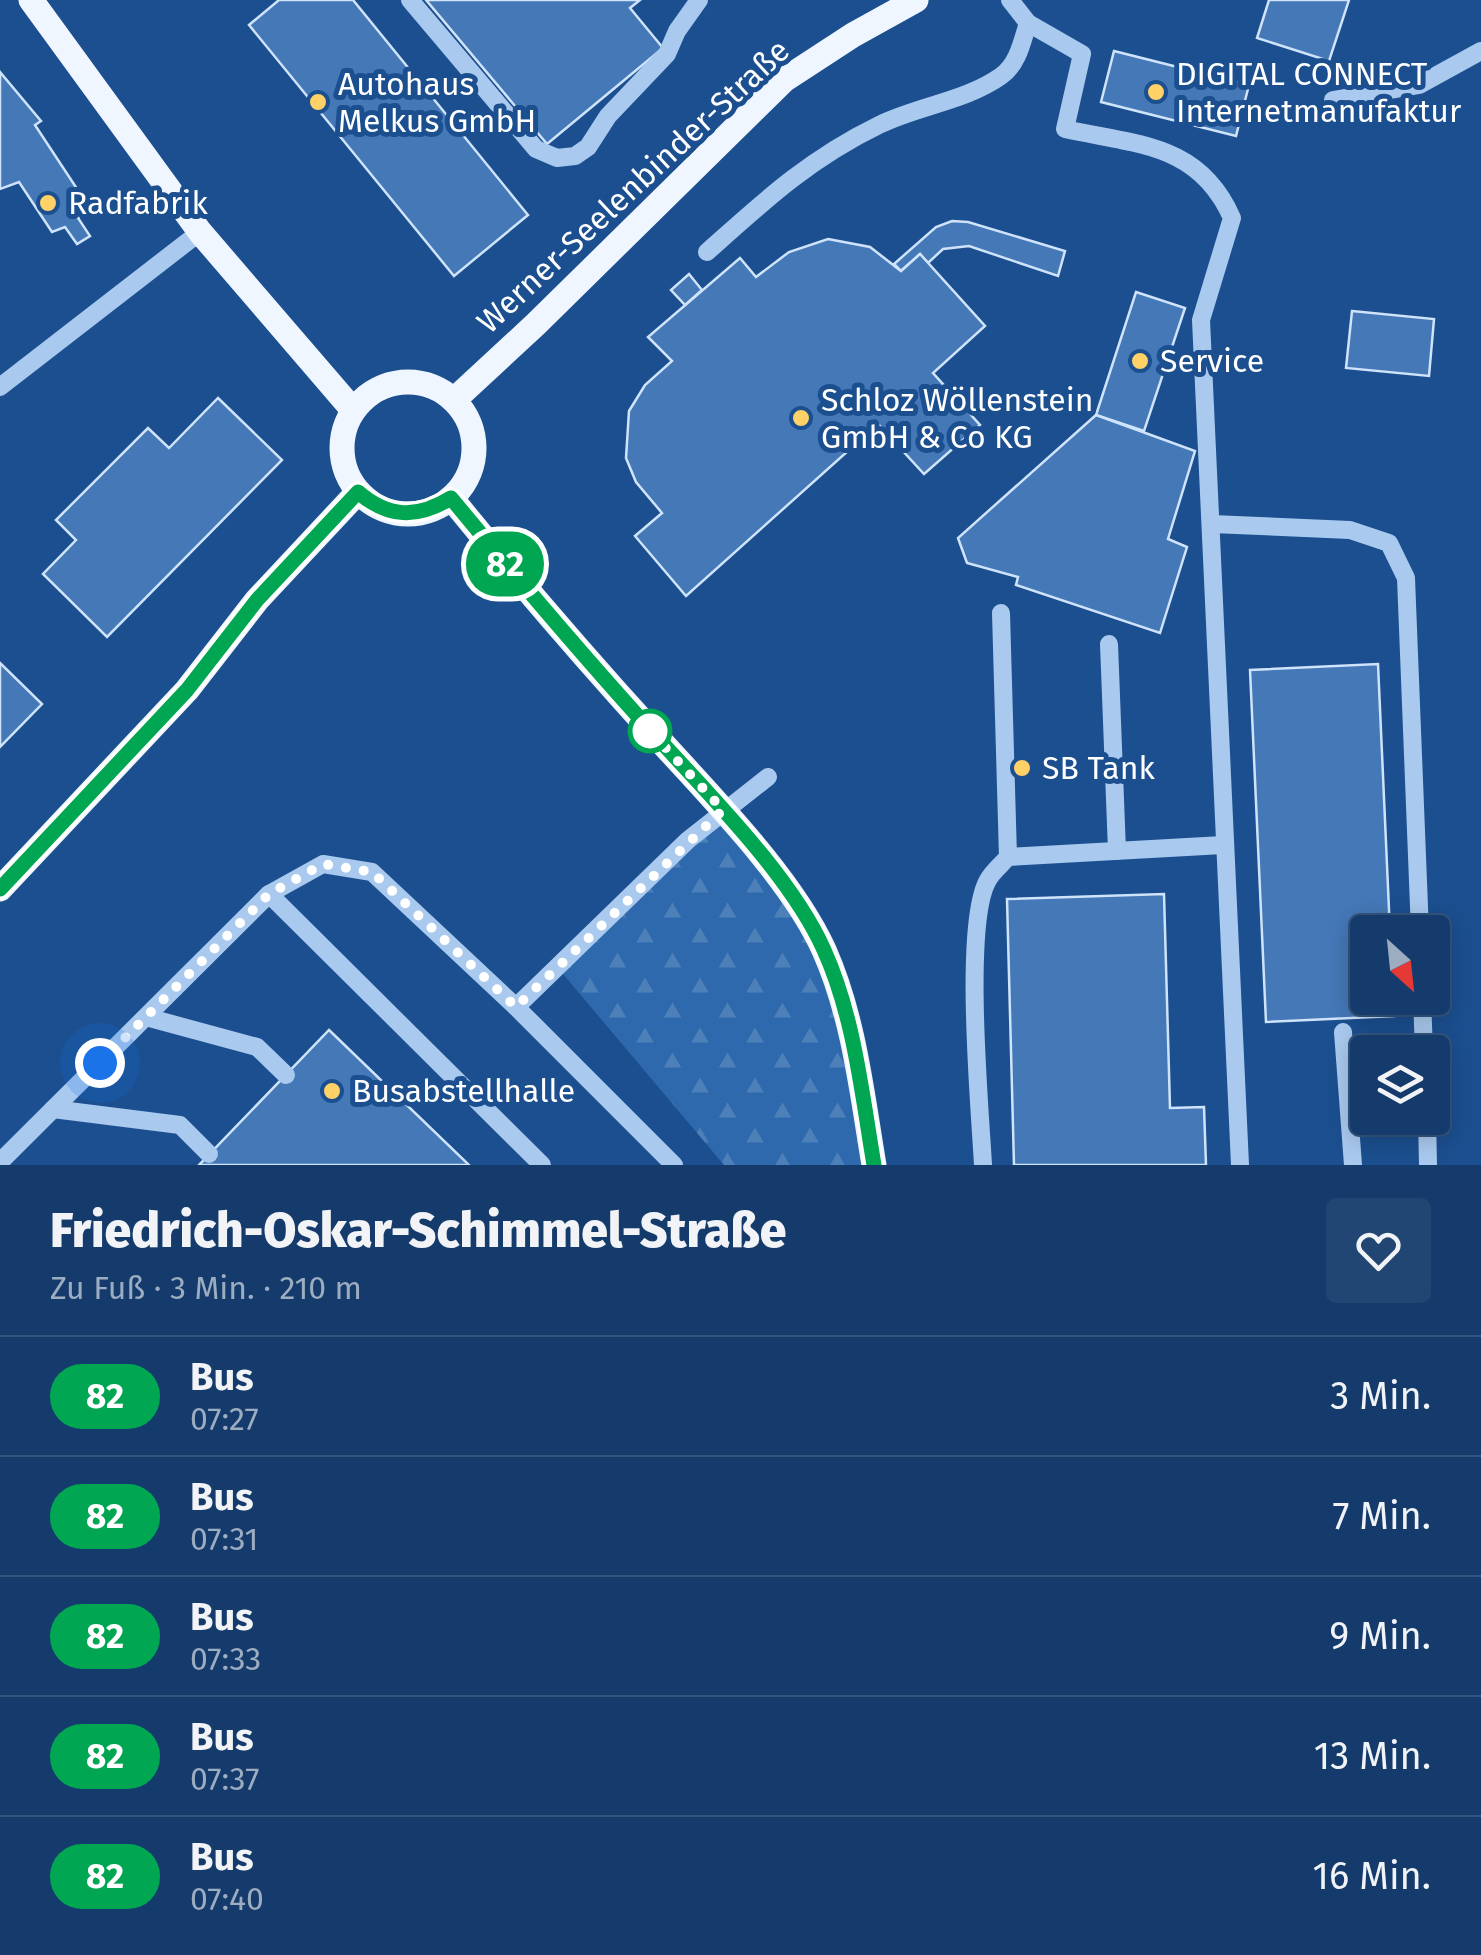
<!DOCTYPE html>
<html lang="de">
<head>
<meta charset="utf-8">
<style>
  :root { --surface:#143b6b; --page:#214673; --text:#f1f3f6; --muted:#9dadc1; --line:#33557e }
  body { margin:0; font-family:"Fira Sans",sans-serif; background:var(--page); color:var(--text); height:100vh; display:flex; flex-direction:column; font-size:38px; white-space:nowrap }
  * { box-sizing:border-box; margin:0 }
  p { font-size:32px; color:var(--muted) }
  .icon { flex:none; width:55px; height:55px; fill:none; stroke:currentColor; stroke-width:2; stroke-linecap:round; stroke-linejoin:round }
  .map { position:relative; height:1165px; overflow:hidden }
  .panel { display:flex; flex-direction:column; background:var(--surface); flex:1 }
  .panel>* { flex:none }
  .badge { padding:0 20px; border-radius:32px; font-size:35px; line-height:65px }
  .needle { width:65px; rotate:153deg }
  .buttons { position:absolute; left:1350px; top:915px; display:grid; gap:20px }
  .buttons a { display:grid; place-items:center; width:100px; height:100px; border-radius:10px; background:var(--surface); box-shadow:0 5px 25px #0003,0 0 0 2px var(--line); font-size:50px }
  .you { position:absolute; width:50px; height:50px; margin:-25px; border:8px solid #fff; border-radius:50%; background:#1a73e8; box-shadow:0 0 0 15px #1a73e833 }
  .map>.badge { position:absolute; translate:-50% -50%; box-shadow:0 0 0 5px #fff }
  .round { display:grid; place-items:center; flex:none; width:105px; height:105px; border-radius:10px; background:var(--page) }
  .head { display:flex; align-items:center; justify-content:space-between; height:170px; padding:0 50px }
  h1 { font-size:48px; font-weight:800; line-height:75px }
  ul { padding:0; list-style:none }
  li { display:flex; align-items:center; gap:30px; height:120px; padding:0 50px; border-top:2px solid var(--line) }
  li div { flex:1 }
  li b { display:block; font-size:38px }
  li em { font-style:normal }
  li .badge { min-width:110px; font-weight:700; text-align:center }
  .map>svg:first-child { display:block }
</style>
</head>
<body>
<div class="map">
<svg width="1481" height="1165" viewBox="0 0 1481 1165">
  <defs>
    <pattern id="forest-firs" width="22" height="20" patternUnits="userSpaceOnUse" patternTransform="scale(2.5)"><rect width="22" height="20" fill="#2e69ad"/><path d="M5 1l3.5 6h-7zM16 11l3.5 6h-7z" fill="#4d80b9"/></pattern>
  </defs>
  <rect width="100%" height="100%" fill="#1b4f8f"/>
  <polygon fill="url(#forest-firs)" points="723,810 823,948 874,1165 724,1165 558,968"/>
  <g fill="#4478b7" stroke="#cfe3fa" stroke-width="2.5">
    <polygon points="279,0 353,0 528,215 454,276 249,25"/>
    <polygon points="426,0 640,0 630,8 663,48 547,144"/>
    <polygon points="1269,0 1349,0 1329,61 1257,38"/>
    <polygon points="1114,51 1249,85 1236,136 1101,102"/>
    <polygon points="0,72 41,121 35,125 91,210 78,218 90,236 77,244 65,227 52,232 19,182 0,189"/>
    <polygon points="952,221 968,222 1065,251 1058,276 969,246 943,249 928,263 920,254 901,271 894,264 936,227"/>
    <polygon points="828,239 870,247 901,271 920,254 985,326 933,373 980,425 924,474 878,424 686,596 635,536 662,513 636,482 626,458 629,411 645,385 672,361 648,337 740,258 756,277 789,252"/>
    <polygon points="689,274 702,290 685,305 671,290"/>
    <polygon points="1136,292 1185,308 1144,431 1096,415"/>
    <polygon points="1352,311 1434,319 1429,376 1346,368"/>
    <polygon points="218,398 282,460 107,637 43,574 76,540 56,520 148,428 169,448"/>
    <polygon points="1096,415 1195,451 1168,539 1187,547 1160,633 1016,585 1018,577 967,563 958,538"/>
    <polygon points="0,663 42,704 0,747"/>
    <polygon points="1378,664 1390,932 1368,932 1368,998 1393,998 1394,1016 1266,1022 1250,670"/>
    <polygon points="1164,894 1170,1108 1204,1107 1206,1165 1014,1165 1007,899"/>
    <polygon points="329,1030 469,1165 199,1165"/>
  </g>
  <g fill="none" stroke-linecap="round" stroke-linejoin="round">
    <g stroke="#a9c9ee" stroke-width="18">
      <polyline points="410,0 536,149 557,158 575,156 588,147 608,116 667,54 677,31 699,0"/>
      <path d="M1010,0l18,23 54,31 -17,75c72,16 134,14 167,89l-31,102 39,845"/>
      <polyline points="1333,100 1419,85 1481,51"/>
      <path d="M707,252c57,-51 102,-93 172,-127 38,-19 87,-24 122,-49 17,-12 21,-34 27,-53"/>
      <polyline points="0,387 200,232"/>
      <polyline points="1212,524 1350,530 1389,543 1406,578 1420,932"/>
      <polyline points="1001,613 1008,857"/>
      <polyline points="1109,644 1117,851"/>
      <polyline points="269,894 542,1165"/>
      <polyline points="1422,998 1424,1052"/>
      <polyline points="516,1007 688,840 768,777"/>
      <polyline points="146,1017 257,1047 286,1075"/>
      <polyline points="1343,1032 1353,1165"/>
      <polyline points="53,1109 180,1125 209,1154"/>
      <polyline points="1427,1118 1428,1165"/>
      <polyline points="0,1162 269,894 323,864 372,872 516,1007 674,1165"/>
      <path d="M983,1165c-3,-56 -20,-242 5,-285 4,-8 14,-16 20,-23l215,-12"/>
    </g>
    <g stroke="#f0f6ff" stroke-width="25">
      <polyline points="31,0 200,232 353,410"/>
      <circle cx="408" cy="448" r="66"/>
      <polyline points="454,400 536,324 784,80 853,35 916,0"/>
      <path d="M451,498c66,81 134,160 204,237 54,60 136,142 169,215 30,67 38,144 50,215"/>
      <polyline points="0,889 187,690 257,600 358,492"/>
    </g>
  </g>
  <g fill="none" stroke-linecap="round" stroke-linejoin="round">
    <g stroke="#fff" stroke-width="22">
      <path id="line" d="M0,889l187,-199 70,-90 101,-108c30,26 59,27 93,6 67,81 134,160 204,237 55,61 136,141 169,215 30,66 38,144 50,215"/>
    </g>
    <use href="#line" stroke="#00a651" stroke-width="15"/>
    <polyline stroke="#fff" stroke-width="10" stroke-dasharray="0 18" points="100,1063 269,894 323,864 372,872 516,1007 723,810 650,731"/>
  </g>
  <g fill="#ffd166" stroke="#1b4f8f" stroke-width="4">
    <circle cx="1156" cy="92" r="10"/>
    <circle cx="318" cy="102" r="10"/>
    <circle cx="48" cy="203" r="10"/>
    <circle cx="1140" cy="361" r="10"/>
    <circle cx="801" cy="418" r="10"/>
    <circle cx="1022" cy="768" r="10"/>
    <circle cx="332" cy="1091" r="10"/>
  </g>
  <circle fill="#fff" stroke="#00a651" stroke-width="5" cx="650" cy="731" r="20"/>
  <g text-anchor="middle" stroke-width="10" stroke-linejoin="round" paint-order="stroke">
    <g font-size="32" fill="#fff" stroke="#1b4f8f" text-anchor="start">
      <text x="1176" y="85">DIGITAL CONNECT<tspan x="1176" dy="37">Internetmanufaktur</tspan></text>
      <text x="338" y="95">Autohaus<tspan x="338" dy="37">Melkus GmbH</tspan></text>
      <text x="68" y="214">Radfabrik</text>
      <text x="1160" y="372">Service</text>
      <text x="821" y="411">Schloz Wöllenstein<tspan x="821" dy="37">GmbH &amp; Co KG</tspan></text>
      <text x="1042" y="779">SB Tank</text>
      <text x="352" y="1102">Busabstellhalle</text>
    </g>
    <g font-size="32" fill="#fff" stroke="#1b4f8f">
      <text transform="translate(633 186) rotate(-43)" y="11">Werner-Seelenbinder-Straße</text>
    </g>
  </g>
</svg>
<div class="buttons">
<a><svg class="needle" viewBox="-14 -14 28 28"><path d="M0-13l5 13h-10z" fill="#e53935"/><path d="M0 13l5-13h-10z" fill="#9dadc1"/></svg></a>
<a><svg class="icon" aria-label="layers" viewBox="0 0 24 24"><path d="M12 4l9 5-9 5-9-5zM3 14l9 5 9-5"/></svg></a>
</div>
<div class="you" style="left:100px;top:1063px"></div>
<b class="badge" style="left:505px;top:564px;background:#00a651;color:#fff">82</b>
</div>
<section class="panel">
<div class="head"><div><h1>Friedrich-Oskar-Schimmel-Straße</h1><p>Zu Fuß · 3 Min. · 210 m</p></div><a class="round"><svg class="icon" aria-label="heart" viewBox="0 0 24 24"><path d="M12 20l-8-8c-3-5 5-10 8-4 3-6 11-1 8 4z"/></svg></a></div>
<ul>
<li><span class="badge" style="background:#00a651;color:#fff">82</span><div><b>Bus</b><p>07:27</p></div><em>3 Min.</em></li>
<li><span class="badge" style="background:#00a651;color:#fff">82</span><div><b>Bus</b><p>07:31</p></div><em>7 Min.</em></li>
<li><span class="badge" style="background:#00a651;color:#fff">82</span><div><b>Bus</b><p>07:33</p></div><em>9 Min.</em></li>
<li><span class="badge" style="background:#00a651;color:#fff">82</span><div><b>Bus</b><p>07:37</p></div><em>13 Min.</em></li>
<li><span class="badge" style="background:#00a651;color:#fff">82</span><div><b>Bus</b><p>07:40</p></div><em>16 Min.</em></li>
</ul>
</section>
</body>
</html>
